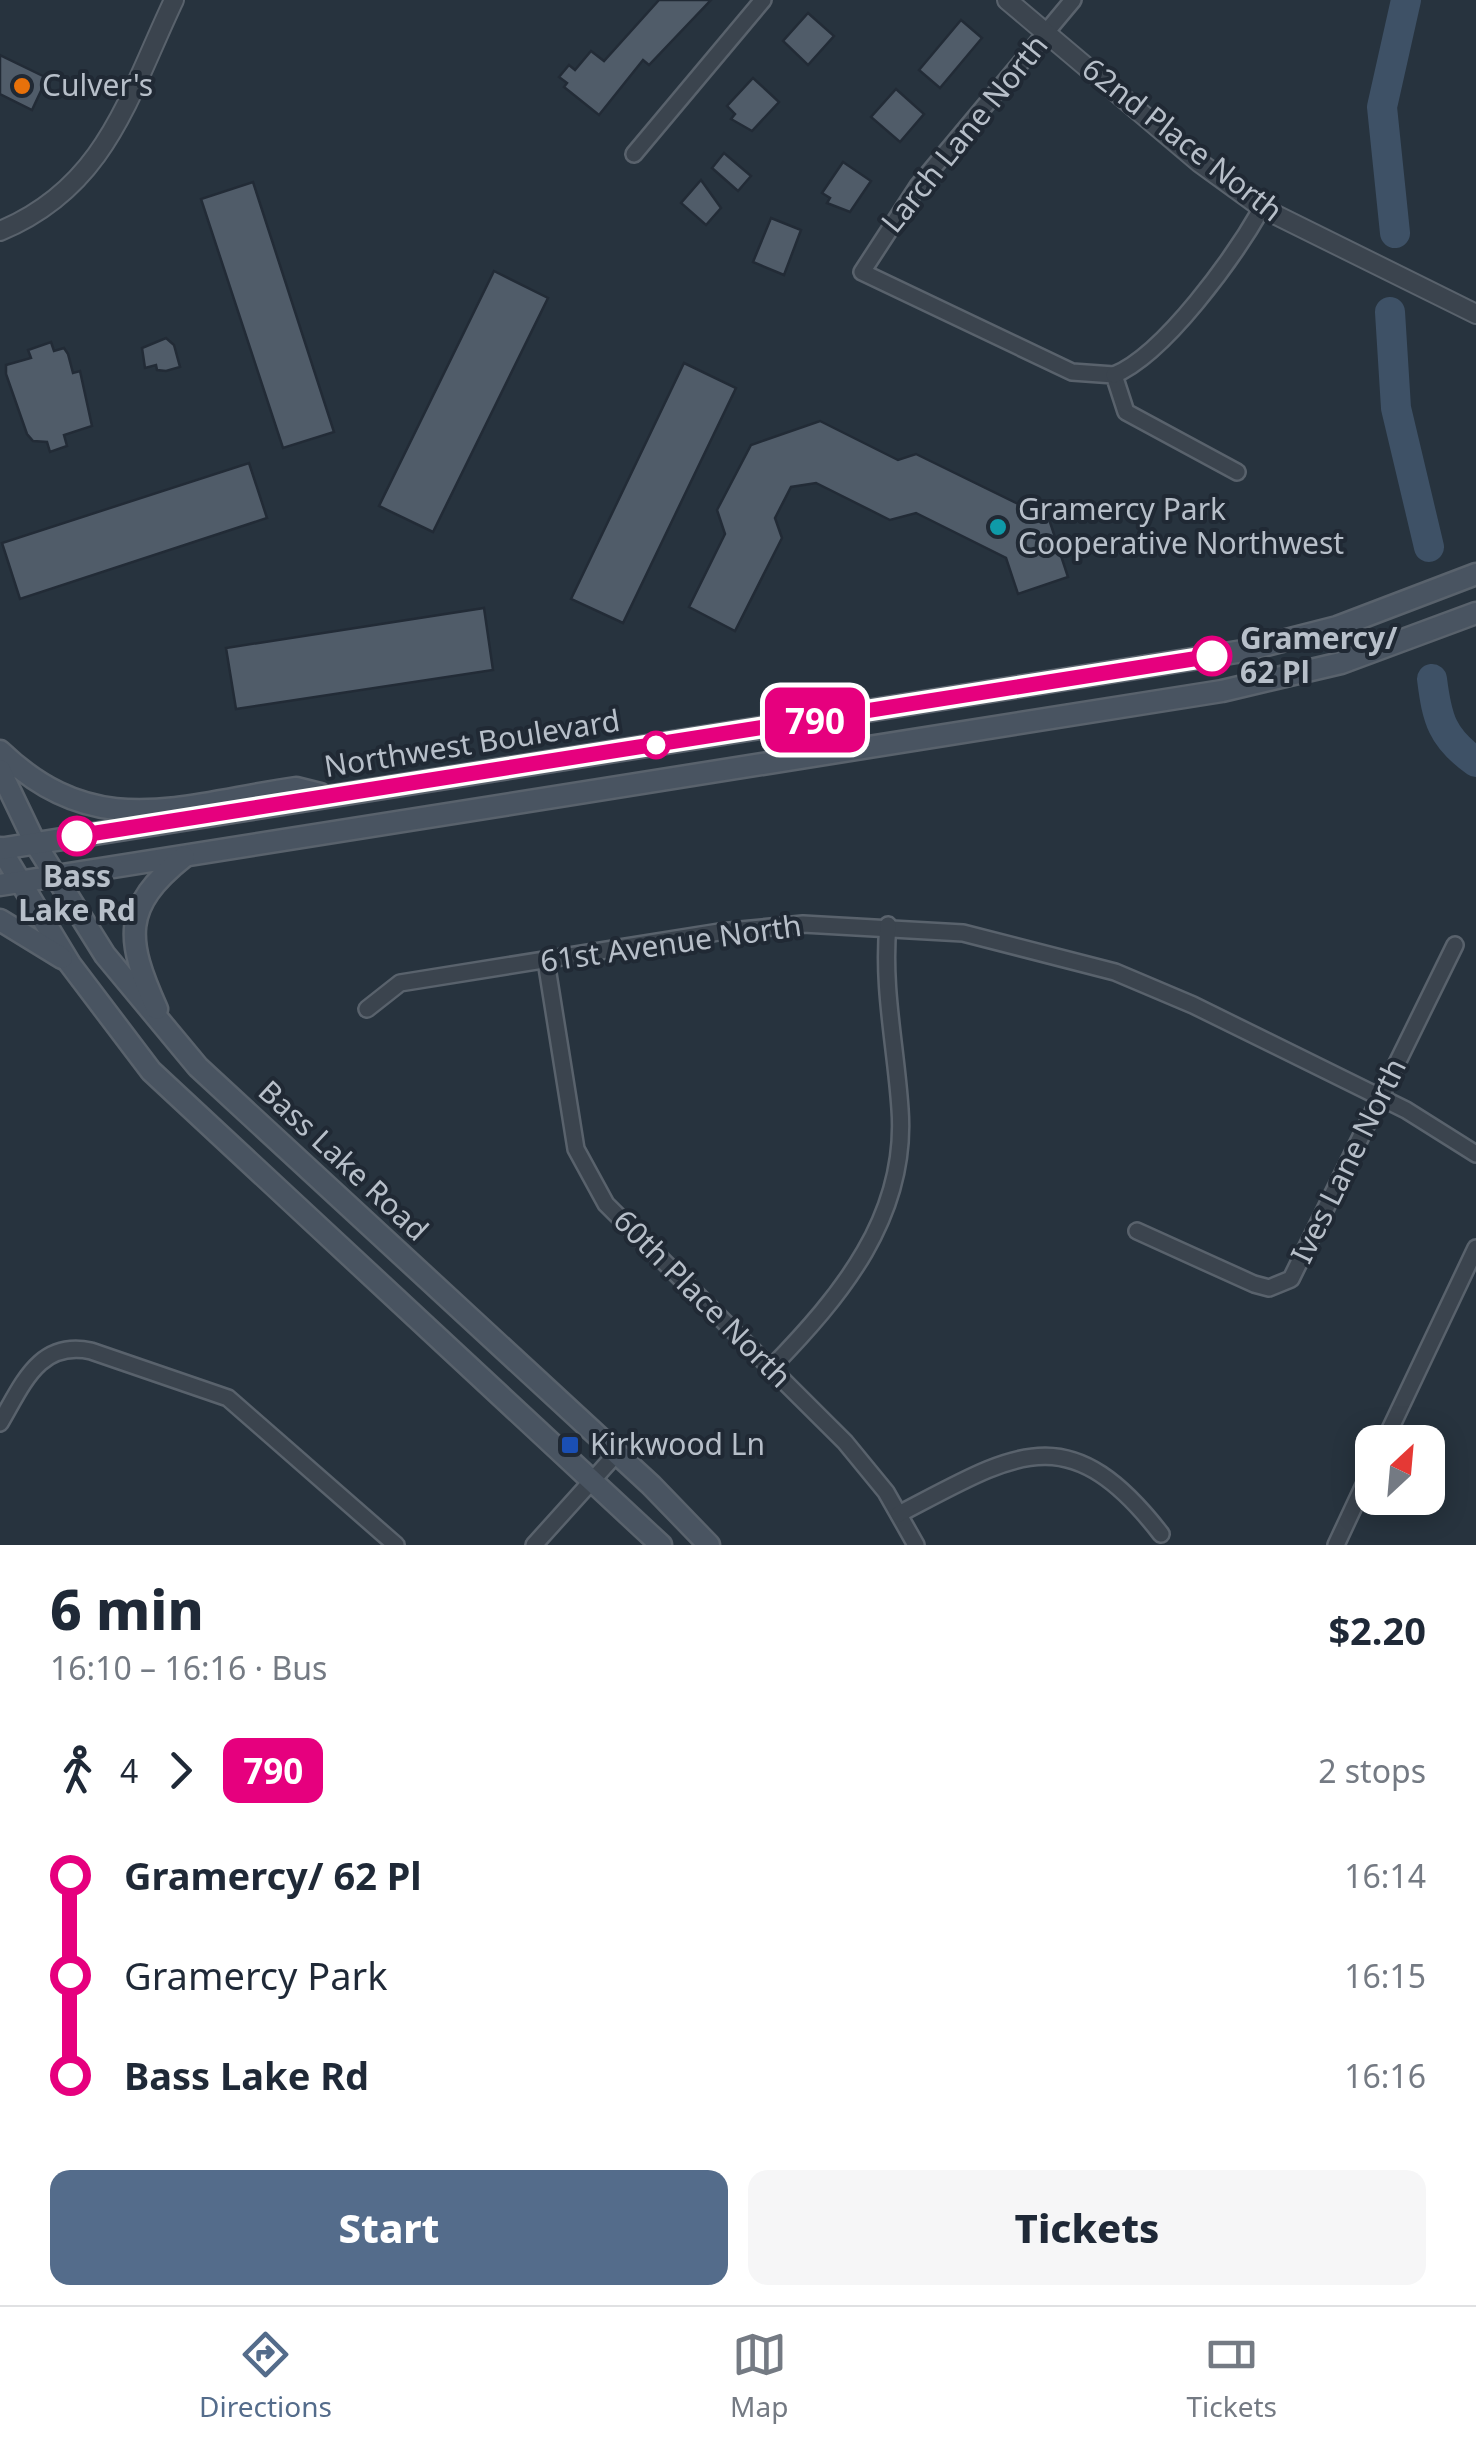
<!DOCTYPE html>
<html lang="en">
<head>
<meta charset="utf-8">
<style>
  :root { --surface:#fff; --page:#f6f6f7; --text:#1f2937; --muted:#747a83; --line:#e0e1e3; --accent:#546c8b }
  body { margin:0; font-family:"Noto Sans",sans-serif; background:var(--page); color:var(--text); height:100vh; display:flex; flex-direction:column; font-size:38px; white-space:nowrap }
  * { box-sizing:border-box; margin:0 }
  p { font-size:32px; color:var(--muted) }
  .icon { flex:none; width:55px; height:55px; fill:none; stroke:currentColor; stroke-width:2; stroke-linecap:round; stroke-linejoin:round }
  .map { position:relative; height:1545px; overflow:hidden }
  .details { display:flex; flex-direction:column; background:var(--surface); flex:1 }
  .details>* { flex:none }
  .badge { padding:0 20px; border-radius:15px; font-size:35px; line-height:65px }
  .needle { width:65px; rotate:26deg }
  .tools { position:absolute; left:1355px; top:1425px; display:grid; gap:20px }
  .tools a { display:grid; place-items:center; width:90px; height:90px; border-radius:20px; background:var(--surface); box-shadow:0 5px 25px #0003; font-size:50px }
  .map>.badge { position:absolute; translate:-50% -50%; box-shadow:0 0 0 5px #fff }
  .legs { display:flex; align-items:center; gap:15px; height:110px; padding:0 50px; font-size:32px }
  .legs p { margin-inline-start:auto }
  .summary { display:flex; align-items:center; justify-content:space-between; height:170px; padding:0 50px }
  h1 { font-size:55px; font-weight:800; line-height:75px }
  .button { display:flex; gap:20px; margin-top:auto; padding:20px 50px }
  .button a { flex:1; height:115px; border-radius:20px; background:var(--accent); color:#fff; font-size:40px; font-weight:800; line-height:115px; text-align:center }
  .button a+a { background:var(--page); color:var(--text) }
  ul { padding:0 50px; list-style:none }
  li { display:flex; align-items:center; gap:35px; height:100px; font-size:38px }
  li i { display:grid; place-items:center; width:15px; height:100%; margin:0 12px; background:currentColor }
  li i::after { content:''; width:25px; height:25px; margin:-12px; border:8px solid; border-radius:50%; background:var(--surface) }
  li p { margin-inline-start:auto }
  li:first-child i { background:linear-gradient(#0000 50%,currentColor 0) }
  li:last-child i { background:linear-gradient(currentColor 50%,#0000 0) }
  .dock { display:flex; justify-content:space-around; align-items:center; height:140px; border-top:2px solid var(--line); background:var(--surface); font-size:28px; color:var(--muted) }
  .dock a { display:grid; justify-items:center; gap:5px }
  .dock .active { color:var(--accent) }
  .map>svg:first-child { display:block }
</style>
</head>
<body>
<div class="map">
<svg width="1476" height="1545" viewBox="0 0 1476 1545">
  <rect width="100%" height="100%" fill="#27333e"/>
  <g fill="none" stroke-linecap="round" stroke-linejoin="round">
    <g stroke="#3e5166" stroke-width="30">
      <polyline points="1395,233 1382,107 1406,0"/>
      <polyline points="1390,312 1396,408 1429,547"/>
      <path d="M1432,679c5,40 10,59 44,83"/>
    </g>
  </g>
  <g fill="#505c69" stroke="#222b36" stroke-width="2.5">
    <polygon points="659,0 711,0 649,65 643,60 599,115 564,87 567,83 559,77 569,65 575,70 591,51 604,61"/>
    <polygon points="808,13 834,36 808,65 783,41"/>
    <polygon points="961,20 982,38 940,88 919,70"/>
    <polygon points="0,55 47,78 32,110 0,94"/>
    <polygon points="753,78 779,102 752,131 731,119 735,114 727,106"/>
    <polygon points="896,89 924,114 900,142 871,117"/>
    <polygon points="724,153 751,176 738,191 712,168"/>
    <polygon points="843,162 871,181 850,212 827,203 830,198 822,193"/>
    <polygon points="701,180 721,208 706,225 681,203"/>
    <polygon points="253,182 334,432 283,448 201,199"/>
    <polygon points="771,218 801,230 784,275 753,262"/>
    <polygon points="494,271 548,298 433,532 379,506"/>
    <polygon points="166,338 174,345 180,367 166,371 157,370 156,365 145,368 142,348"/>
    <polygon points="51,342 54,351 64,348 68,354 73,373 80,371 92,426 64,435 67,446 50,452 47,442 33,441 27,434 6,374 6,365 31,358 28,350"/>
    <polygon points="684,363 736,388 623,623 571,599"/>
    <polygon points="820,421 898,460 916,454 1049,519 1068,577 1018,594 1006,558 916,513 890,520 816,483 791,487 775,518 782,538 735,631 689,607 725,534 717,510 751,445"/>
    <polygon points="249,463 267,518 20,599 2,543"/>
    <polygon points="484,608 493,670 236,709 226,648"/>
  </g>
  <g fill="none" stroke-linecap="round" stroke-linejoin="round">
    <g stroke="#59626c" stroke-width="20">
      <g id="minor">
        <polyline points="1073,0 918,186 862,272 1072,372 1114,375 1126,412 1237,472"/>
        <polyline points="634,154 763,0"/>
        <path d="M1114,375c51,-21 120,-118 148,-167"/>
        <polyline points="546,961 576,1149 606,1204 845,1442 886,1492 916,1545"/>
        <polyline points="367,1009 400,983 719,932 803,924 963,933 1115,972 1193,1005 1406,1110 1476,1154"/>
        <polyline points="1137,1231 1254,1284 1269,1288 1291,1279 1455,945"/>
        <path d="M771,1368c70,-72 137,-152 129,-259 -4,-62 -18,-121 -12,-184"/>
        <path d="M0,1423c23,-39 39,-83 91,-72l137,47 168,147"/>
        <polyline points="1384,1442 1476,1248"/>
        <path d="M899,1514c115,-60 169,-100 262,20"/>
        <polyline points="534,1545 617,1453"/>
        <polyline points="1336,1545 1372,1468"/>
      </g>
    </g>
    <g stroke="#59626c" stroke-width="22">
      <g id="tertiary">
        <polyline points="1007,0 1200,163 1262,208 1476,314"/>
        <path d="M0,231c106,-44 128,-134 174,-231"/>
      </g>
    </g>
    <g stroke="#59626c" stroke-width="25">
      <g id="secondary">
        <path d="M788,746c21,-3 49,-5 54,-30"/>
        <path d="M0,751c96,92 179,54 296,37l24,6"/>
        <polyline points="0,770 35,843 105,955 198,1067 651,1485 709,1545"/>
        <polyline points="0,848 70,964 151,1071 661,1545"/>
        <polyline points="0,849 1243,651 1337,627 1476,574"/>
        <polyline points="0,885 1222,691 1341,663 1476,613"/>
        <polyline points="0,920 62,958"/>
        <path d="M157,1009c-31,-69 -36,-102 27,-152"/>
      </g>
    </g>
    <use href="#minor" stroke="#3b444e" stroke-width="15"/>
    <use href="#tertiary" stroke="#3b444e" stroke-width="18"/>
    <use href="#secondary" stroke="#495461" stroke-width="20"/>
  </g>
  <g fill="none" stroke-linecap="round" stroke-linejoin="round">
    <g stroke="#fff" stroke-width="22">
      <polyline id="line-1" points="77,836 1212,656"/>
    </g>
    <use href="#line-1" stroke="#e6007e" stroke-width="15"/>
  </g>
  <circle fill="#e8710a" stroke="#202934" stroke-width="4" cx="22" cy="86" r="10"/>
  <circle fill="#0f9aa8" stroke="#202934" stroke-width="4" cx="998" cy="527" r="10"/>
  <g fill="#fff" stroke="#e6007e" stroke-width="5">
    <circle cx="1212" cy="656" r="18"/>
    <circle cx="656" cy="745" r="12"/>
    <circle cx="77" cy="836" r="18"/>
  </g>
  <rect fill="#1a4fb4" stroke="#202934" stroke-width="4" x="560" y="1435" width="20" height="20" rx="5"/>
  <g text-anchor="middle" stroke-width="8" stroke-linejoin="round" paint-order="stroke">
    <g font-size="30" fill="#b7bfc9" stroke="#202934" text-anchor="start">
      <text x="42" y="96">Culver's</text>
      <text x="1018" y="520">Gramercy Park<tspan x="1018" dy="34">Cooperative Northwest</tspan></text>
      <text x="590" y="1455">Kirkwood Ln</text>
    </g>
    <g font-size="30" fill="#b7bfc9" stroke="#202934">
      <text transform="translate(965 134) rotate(-51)" y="10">Larch Lane North</text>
      <text transform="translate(1182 140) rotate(38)" y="10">62nd Place North</text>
      <text transform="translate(472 744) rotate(-9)" y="10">Northwest Boulevard</text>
      <text transform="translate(671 944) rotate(-8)" y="10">61st Avenue North</text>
      <text transform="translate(343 1161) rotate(43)" y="10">Bass Lake Road</text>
      <text transform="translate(1349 1161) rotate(-64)" y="10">Ives Lane North</text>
      <text transform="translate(702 1299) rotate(45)" y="10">60th Place North</text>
    </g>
    <g font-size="30" font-weight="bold" fill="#b7bfc9" stroke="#202934" text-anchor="start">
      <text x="1240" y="649">Gramercy/<tspan x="1240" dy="34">62 Pl</tspan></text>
      <text x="77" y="887" text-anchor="middle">Bass<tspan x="77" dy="34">Lake Rd</tspan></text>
    </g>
  </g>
</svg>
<div class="tools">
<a><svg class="needle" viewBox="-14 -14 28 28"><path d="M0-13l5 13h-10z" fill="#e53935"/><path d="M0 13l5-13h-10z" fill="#747a83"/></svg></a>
</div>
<b class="badge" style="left:815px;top:720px;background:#e6007e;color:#fff">790</b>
</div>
<section class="details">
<div class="summary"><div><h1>6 min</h1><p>16:10 – 16:16 · Bus</p></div><b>$2.20</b></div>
<div class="legs"><svg class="icon" aria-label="walk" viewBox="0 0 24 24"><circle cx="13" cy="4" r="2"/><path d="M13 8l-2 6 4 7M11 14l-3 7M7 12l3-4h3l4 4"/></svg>4<svg class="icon" aria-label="forward" viewBox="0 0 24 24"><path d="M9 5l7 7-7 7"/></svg><b class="badge" style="background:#e6007e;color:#fff">790</b><p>2 stops</p></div>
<ul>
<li><i style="color:#e6007e"></i><b>Gramercy/ 62 Pl</b><p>16:14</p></li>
<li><i style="color:#e6007e"></i><span>Gramercy Park</span><p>16:15</p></li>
<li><i style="color:#e6007e"></i><b>Bass Lake Rd</b><p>16:16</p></li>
</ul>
<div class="button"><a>Start</a><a>Tickets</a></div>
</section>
<nav class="dock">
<a class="active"><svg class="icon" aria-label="directions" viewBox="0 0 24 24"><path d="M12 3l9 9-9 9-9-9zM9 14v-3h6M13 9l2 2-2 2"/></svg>Directions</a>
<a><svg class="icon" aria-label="map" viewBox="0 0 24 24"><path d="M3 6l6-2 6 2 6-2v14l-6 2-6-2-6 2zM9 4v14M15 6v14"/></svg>Map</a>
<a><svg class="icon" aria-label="tickets" viewBox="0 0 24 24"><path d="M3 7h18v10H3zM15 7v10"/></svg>Tickets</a>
</nav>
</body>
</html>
